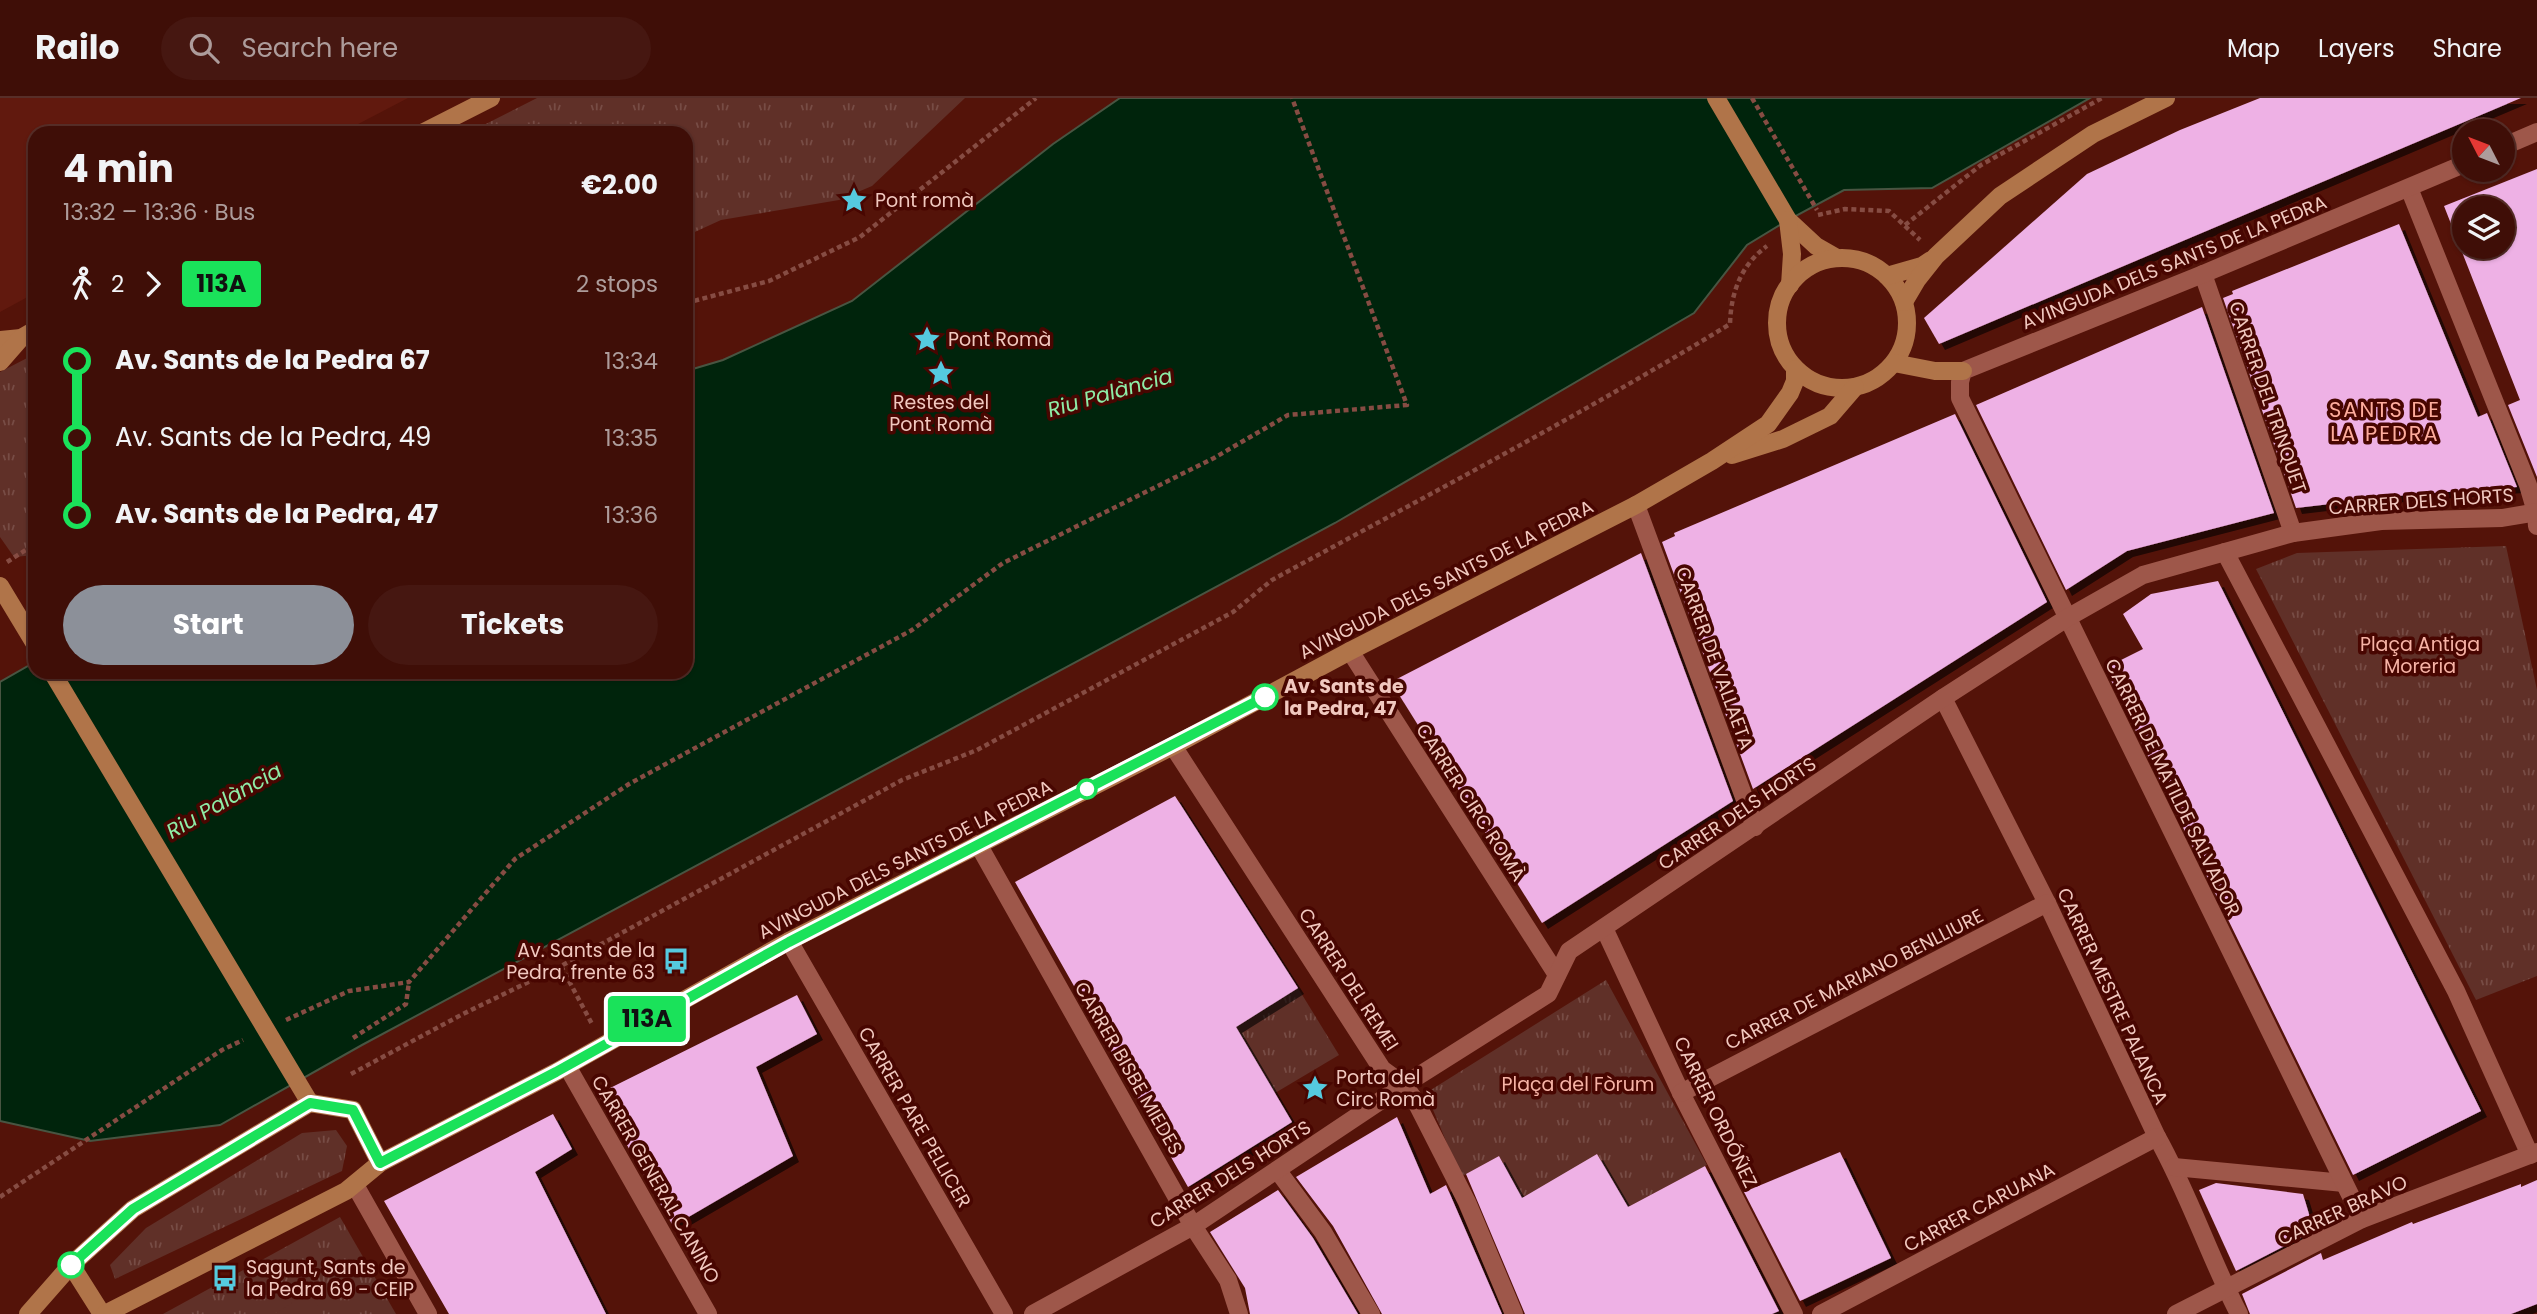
<!DOCTYPE html>
<html lang="en">
<head>
<meta charset="utf-8">
<style>
  :root { --surface:#3f0e07; --page:#461711; --text:#f1f3f6; --muted:#ad9c9b; --line:#582e28; --accent:#8c9099 }
  body { margin:0; font-family:Poppins,sans-serif; background:var(--page); color:var(--text); height:100vh; display:flex; flex-direction:column; font-size:26px; white-space:nowrap }
  * { box-sizing:border-box; margin:0 }
  p { font-size:23px; color:var(--muted) }
  .icon { flex:none; width:38px; height:38px; fill:none; stroke:currentColor; stroke-width:2; stroke-linecap:round; stroke-linejoin:round }
  .map { position:relative; flex:1; overflow:hidden }
  .panel { position:absolute; left:28px; top:28px; width:665px; height:553px; display:flex; flex-direction:column; background:var(--surface); border-radius:21px; box-shadow:0 2px 5px #0004,0 0 0 2px var(--line) }
  .panel>* { flex:none }
  .badge { padding:0 14px; border-radius:5px; font-size:24px; line-height:46px }
  .needle { width:46px; rotate:312deg }
  .fabs { position:absolute; left:2452px; top:21px; display:grid; gap:14px }
  .fabs a { display:grid; place-items:center; width:63px; height:63px; border-radius:50%; background:var(--surface); box-shadow:0 2px 5px #0004,0 0 0 2px var(--line); font-size:35px }
  .map>.badge { position:absolute; translate:-50% -50%; box-shadow:0 0 0 4px #fff }
  .legs { display:flex; align-items:center; gap:10px; height:77px; padding:0 35px; font-size:23px }
  .legs p { margin-inline-start:auto }
  .overview { display:flex; align-items:center; justify-content:space-between; height:119px; padding:0 35px }
  h1 { font-size:38px; font-weight:700; line-height:52px }
  .button { display:flex; gap:14px; margin-top:auto; padding:14px 35px }
  .button a { flex:1; height:80px; border-radius:42px; background:var(--accent); color:#fff; font-size:28px; font-weight:700; line-height:80px; text-align:center }
  .button a+a { background:var(--page); color:var(--text) }
  ul { padding:0 35px; list-style:none }
  li { display:flex; align-items:center; gap:24px; height:77px; font-size:26px }
  li i { display:grid; place-items:center; width:10px; height:100%; margin:0 9px; background:currentColor }
  li i::after { content:''; width:18px; height:18px; margin:-9px; border:5px solid; border-radius:50%; background:var(--surface) }
  li p { margin-inline-start:auto }
  li:first-child i { background:linear-gradient(#0000 50%,currentColor 0) }
  li:last-child i { background:linear-gradient(currentColor 50%,#0000 0) }
  header { display:flex; align-items:center; gap:42px; box-sizing:border-box; height:98px; padding:0 35px; background:var(--surface); border-bottom:2px solid var(--line) }
  header strong { font-size:33px }
  nav { display:flex; gap:38px; margin-inline-start:auto; font-size:24px }
  .search { width:490px; height:63px; background:var(--page); display:flex; align-items:center; gap:18px; box-sizing:border-box; padding:0 24px; border-radius:38px; color:var(--muted); font-size:26px }
  .map>svg:first-child { display:block }
</style>
</head>
<body>
<header>
<strong>Railo</strong>
<div class="search"><svg class="icon" aria-label="search" viewBox="0 0 24 24"><circle cx="10" cy="10" r="6"/><path d="M15 15l6 6"/></svg>Search here</div>
<nav><a>Map</a><a>Layers</a><a>Share</a></nav>
</header>
<div class="map">
<svg width="2537" height="1216" viewBox="0 0 2537 1216">
  <defs>
    <pattern id="park-tufts" width="24" height="20" patternUnits="userSpaceOnUse" patternTransform="scale(1.75)"><rect width="24" height="20" fill="#603028"/><path d="M3 7l-1-3M5 7V3M7 7l1-3M15 17l-1-3M17 17v-4M19 17l1-3" fill="none" stroke="#774c45"/></pattern>
    <filter id="shadow"><feDropShadow dx="6" dy="6" stdDeviation="0" flood-color="#0009"/></filter>
  </defs>
  <rect width="100%" height="100%" fill="#541309"/>
  <polygon fill="#61190e" points="0,0 408,0 341,35 35,35 35,195 0,214"/>
  <g fill="url(#park-tufts)">
    <polygon points="537,0 965,0 872,88 839,102 721,122 686,138 686,35 468,35"/>
    <polygon points="35,256 35,457 14,459 0,439 0,274"/>
    <polygon points="2506,448 2537,592 2537,878 2476,902 2256,471 2297,455"/>
    <polygon points="1606,882 1707,1067 1628,1109 1597,1056 1527,1109 1499,1058 1461,1079 1426,995"/>
    <polygon points="1298,890 1339,957 1275,995 1234,926"/>
    <polygon points="336,1032 347,1048 342,1073 115,1181 110,1167 146,1130 302,1035"/>
    <polygon points="340,1119 396,1216 163,1216"/>
  </g>
  <polygon fill="#603028" points="309,1194 323,1216 274,1216"/>
  <polygon fill="#00240c" stroke="#485542" stroke-width="2" points="1120,0 2090,0 1932,90 1844,92 1788,122 1747,147 1694,215 1335,425 362,947 220,1027 90,1043 0,1023 0,584 35,564 35,574 686,574 686,273 723,262 852,203 1053,46"/>
  <g fill="#eeb1e5" fill-rule="evenodd" filter="url(#shadow)">
    <polygon points="2260,0 2521,0 1939,246 1924,220 2087,76 2180,32"/>
    <path d="M2537,71v308l-29,-72 12,-5 -76,-194zM2464,110h38v39h-38z"/>
    <polygon points="2399,126 2478,319 2487,315 2517,389 2407,397 2296,410 2223,200 2233,196 2232,193"/>
    <polygon points="2202,209 2274,415 2127,453 2066,492 1976,307"/>
    <polygon points="1955,316 2047,504 1753,691 1662,444 1675,438 1674,435"/>
    <polygon points="1641,455 1733,703 1542,825 1391,584"/>
    <polygon points="2218,483 2481,1013 2353,1077 2105,570 2143,551 2123,516 2151,496"/>
    <polygon points="1175,698 1298,890 1236,929 1292,1024 1188,1089 1015,784"/>
    <polygon points="797,897 817,936 756,969 793,1058 673,1128 598,996"/>
    <polygon points="553,1016 572,1051 535,1074 606,1216 449,1216 384,1103"/>
    <polygon points="1397,1019 1430,1096 1446,1087 1502,1216 1382,1216 1333,1128 1296,1079"/>
    <polygon points="1840,1054 1891,1160 1800,1203 1744,1094"/>
    <polygon points="1597,1056 1628,1109 1705,1068 1779,1213 1772,1216 1525,1216 1466,1076 1499,1058 1522,1100"/>
    <polygon points="2537,1082 2537,1206 2511,1216 2250,1216 2242,1196 2321,1155 2323,1162 2412,1124 2413,1126 2521,1086 2521,1089"/>
    <polygon points="2216,1085 2303,1096 2314,1133 2236,1173 2199,1092"/>
    <polygon points="1278,1092 1313,1140 1358,1216 1250,1216 1245,1190 1210,1134"/>
  </g>
  <g fill="none" stroke-linecap="round" stroke-linejoin="round">
    <g stroke="#864c43" stroke-width="4.5" stroke-dasharray="5 3.5" stroke-linecap="butt">
      <polyline points="1752,0 1817,112"/>
      <polyline points="1818,117 1845,111 1889,113 1920,142"/>
      <polyline points="1905,127 1981,67 2102,0"/>
      <polyline points="686,205 769,183 860,139 1036,0"/>
      <polyline points="7,464 35,446"/>
      <polyline points="561,868 592,926"/>
      <polyline points="286,922 349,893 409,884 515,761 629,686 912,532 1003,465 1214,360 1288,317 1407,307 1292,0"/>
      <polyline points="353,940 406,906 409,884"/>
      <path d="M351,976l110,-59 100,-49 341,-186 75,-30 256,-138 39,-32c154,-84 309,-165 458,-256 1,-32 11,-59 37,-78"/>
      <polyline points="0,1099 222,952 243,942"/>
    </g>
    <g stroke="#9e574a" stroke-width="18">
      <polyline points="2502,49 2537,34"/>
      <polyline points="2409,90 2528,387 2536,414 2537,428"/>
      <polyline points="2203,176 2293,435"/>
      <polyline points="1636,407 1755,729"/>
      <polyline points="2225,454 2456,893 2530,1057"/>
      <polyline points="1350,553 1557,877"/>
      <path d="M1943,600l104,205 110,234c32,57 52,119 82,177"/>
      <polyline points="1173,648 1382,971 1404,987 1416,1004 1467,1104 1514,1216"/>
      <polyline points="978,746 1193,1128 1228,1182 1239,1216"/>
      <polyline points="1604,830 1681,995 1794,1216"/>
      <polyline points="789,843 1004,1216"/>
      <polyline points="567,968 708,1216"/>
      <polyline points="1681,995 2047,805"/>
      <polyline points="2174,1069 2344,1085"/>
      <polyline points="1278,1073 1323,1134 1371,1216"/>
      <polyline points="355,1087 428,1216"/>
      <polyline points="2362,1121 1960,300 1960,284 1963,273 2203,176 2464,66"/>
      <polyline points="1033,1216 1193,1128 1404,987 1548,896 1569,853 1943,600 2067,520 2143,477 2293,435 2381,423 2502,420 2537,414"/>
      <polyline points="1821,1216 2157,1039"/>
      <polyline points="2176,1216 2362,1121 2537,1054"/>
    </g>
    <g stroke="#b07449" stroke-width="18">
      <polyline points="1716,0 1788,122 1816,148 1837,160"/>
      <polyline points="422,35 491,0"/>
      <polyline points="1788,122 1792,156 1790,187"/>
      <circle cx="1842" cy="225" r="65"/>
      <polyline points="1887,178 1922,168 1931,162"/>
      <polyline points="1904,204 1917,182 1936,158 2000,98 2093,36 2166,0"/>
      <polyline points="0,242 21,240 35,232"/>
      <polyline points="0,264 21,240"/>
      <polyline points="1894,265 1935,273 1963,273"/>
      <polyline points="1732,357 1783,341 1830,318 1855,289"/>
      <polyline points="0,488 35,546"/>
      <polyline points="52,574 310,1005"/>
      <polyline points="71,1167 102,1216"/>
      <polyline points="28,1216 71,1167 133,1111 310,1005 353,1012 380,1065"/>
      <polyline points="105,1216 346,1093 380,1065 556,974 789,843 1173,648 1350,553 1636,407 1712,363 1768,326 1790,295 1795,283 1795,271"/>
    </g>
  </g>
  <g fill="none" stroke-linecap="round" stroke-linejoin="round">
    <g stroke="#fff" stroke-width="16">
      <polyline id="line-1" points="71,1167 133,1111 310,1005 353,1012 380,1065 556,974 789,844 1265,599"/>
    </g>
    <use href="#line-1" stroke="#1ae25a" stroke-width="10"/>
  </g>
  <defs>
    <g id="sight-bare" transform="scale(2.1)"><path d="M0-6L1.8-2.2L6-1.7L2.9 1.2L3.7 5.4L0 3.3L-3.7 5.4L-2.9 1.2L-6-1.7L-1.8-2.2Z" fill="#55cadf" stroke="#480601" stroke-width="2.5" paint-order="stroke"/></g>
    <g id="bus-bare" transform="scale(2.1)"><path d="M-5-6H5V4H4V6H2V4H-2V6H-4V4H-5ZM-3.5-4V0h7V-4ZM-3.5 1.2v1.5H-2V1.2ZM2 1.2v1.5H3.5V1.2Z" fill="#55cadf" stroke="#480601" stroke-width="2.5" paint-order="stroke"/></g>
  </defs>
  <g fill-rule="evenodd">
    <use href="#sight-bare" x="854" y="102"/>
    <use href="#sight-bare" x="927" y="241"/>
    <use href="#sight-bare" x="941" y="275"/>
    <use href="#bus-bare" x="676" y="863"/>
    <use href="#sight-bare" x="1315" y="990"/>
    <use href="#bus-bare" x="225" y="1180"/>
  </g>
  <g fill="#fff" stroke="#1ae25a" stroke-width="3.5">
    <circle cx="1265" cy="599" r="12"/>
    <circle cx="1087" cy="691" r="9"/>
    <circle cx="71" cy="1167" r="12"/>
  </g>
  <g text-anchor="middle" stroke-width="7" stroke-linejoin="round" paint-order="stroke">
    <g font-size="19" fill="#f1c8bf" stroke="#480601" text-anchor="start">
      <text x="875" y="109">Pont romà</text>
      <text x="948" y="248">Pont Romà</text>
      <text x="941" y="311" text-anchor="middle">Restes del<tspan x="941" dy="22">Pont Romà</tspan></text>
      <text x="655" y="859" text-anchor="end">Av. Sants de la<tspan x="655" dy="22">Pedra, frente 63</tspan></text>
      <text x="1336" y="986">Porta del<tspan x="1336" dy="22">Circ Romà</tspan></text>
      <text x="246" y="1176">Sagunt, Sants de<tspan x="246" dy="22">la Pedra 69 - CEIP</tspan></text>
    </g>
    <g font-size="19" fill="#f1c8bf" stroke="#480601">
      <text transform="translate(2174 164) rotate(-22)" y="7">AVINGUDA DELS SANTS DE LA PEDRA</text>
      <text transform="translate(2268 299) rotate(71)" y="7">CARRER DEL TRINQUET</text>
      <text transform="translate(2421 403) rotate(-4)" y="7">CARRER DELS HORTS</text>
      <text transform="translate(1446 481) rotate(-27)" y="7">AVINGUDA DELS SANTS DE LA PEDRA</text>
      <text transform="translate(1715 560) rotate(70)" y="7">CARRER DE VALLAETA</text>
      <text transform="translate(2173 689) rotate(64)" y="7">CARRER DE MATILDE SALVADOR</text>
      <text transform="translate(1471 704) rotate(57)" y="7">CARRER CIRC ROMÀ</text>
      <text transform="translate(1737 715) rotate(-34)" y="7">CARRER DELS HORTS</text>
      <text transform="translate(905 761) rotate(-27)" y="7">AVINGUDA DELS SANTS DE LA PEDRA</text>
      <text transform="translate(1349 881) rotate(57)" y="7">CARRER DEL REMEI</text>
      <text transform="translate(1854 881) rotate(-27)" y="7">CARRER DE MARIANO BENLLIURE</text>
      <text transform="translate(2113 898) rotate(65)" y="7">CARRER MESTRE PALANCA</text>
      <text transform="translate(1129 970) rotate(60)" y="7">CARRER BISBE MIEDES</text>
      <text transform="translate(1716 1014) rotate(64)" y="7">CARRER ORDÓÑEZ</text>
      <text transform="translate(915 1019) rotate(60)" y="7">CARRER PARE PELLICER</text>
      <text transform="translate(1230 1076) rotate(-32)" y="7">CARRER DELS HORTS</text>
      <text transform="translate(656 1081) rotate(60)" y="7">CARRER GENERAL CANINO</text>
      <text transform="translate(1979 1109) rotate(-28)" y="7">CARRER CARUANA</text>
      <text transform="translate(2342 1112) rotate(-25)" y="7">CARRER BRAVO</text>
    </g>
    <g font-size="19" fill="#f6b3a6" stroke="#480601">
      <text x="2420" y="553">Plaça Antiga<tspan x="2420" dy="22">Moreria</tspan></text>
      <text x="1578" y="993">Plaça del Fòrum</text>
    </g>
    <g font-size="19" font-weight="bold" fill="#f1c8bf" stroke="#480601" text-anchor="start">
      <text x="1284" y="595">Av. Sants de<tspan x="1284" dy="22">la Pedra, 47</tspan></text>
    </g>
    <g font-size="21" font-style="italic" fill="#8eeda7" stroke="#480601">
      <text transform="translate(1110 295) rotate(-16)" y="7">Riu Palància</text>
      <text transform="translate(224 703) rotate(-30)" y="7">Riu Palància</text>
    </g>
    <g font-size="21" letter-spacing="2" fill="#fdac9d" stroke="#480601">
      <text x="2385" y="319">SANTS DE<tspan x="2385" dy="24">LA PEDRA</tspan></text>
    </g>
  </g>
</svg>
<div class="fabs">
<a><svg class="needle" viewBox="-14 -14 28 28"><path d="M0-13l5 13h-10z" fill="#e53935"/><path d="M0 13l5-13h-10z" fill="#ad9c9b"/></svg></a>
<a><svg class="icon" aria-label="layers" viewBox="0 0 24 24"><path d="M12 4l9 5-9 5-9-5zM3 14l9 5 9-5"/></svg></a>
</div>
<b class="badge" style="left:647px;top:921px;background:#1ae25a;color:#111">113A</b>
<section class="panel">
<div class="overview"><div><h1>4 min</h1><p>13:32 – 13:36 · Bus</p></div><b>€2.00</b></div>
<div class="legs"><svg class="icon" aria-label="walk" viewBox="0 0 24 24"><circle cx="13" cy="4" r="2"/><path d="M13 8l-2 6 4 7M11 14l-3 7M7 12l3-4h3l4 4"/></svg>2<svg class="icon" aria-label="forward" viewBox="0 0 24 24"><path d="M9 5l7 7-7 7"/></svg><b class="badge" style="background:#1ae25a;color:#111">113A</b><p>2 stops</p></div>
<ul>
<li><i style="color:#1ae25a"></i><b>Av. Sants de la Pedra 67</b><p>13:34</p></li>
<li><i style="color:#1ae25a"></i><span>Av. Sants de la Pedra, 49</span><p>13:35</p></li>
<li><i style="color:#1ae25a"></i><b>Av. Sants de la Pedra, 47</b><p>13:36</p></li>
</ul>
<div class="button"><a>Start</a><a>Tickets</a></div>
</section>
</div>
</body>
</html>
